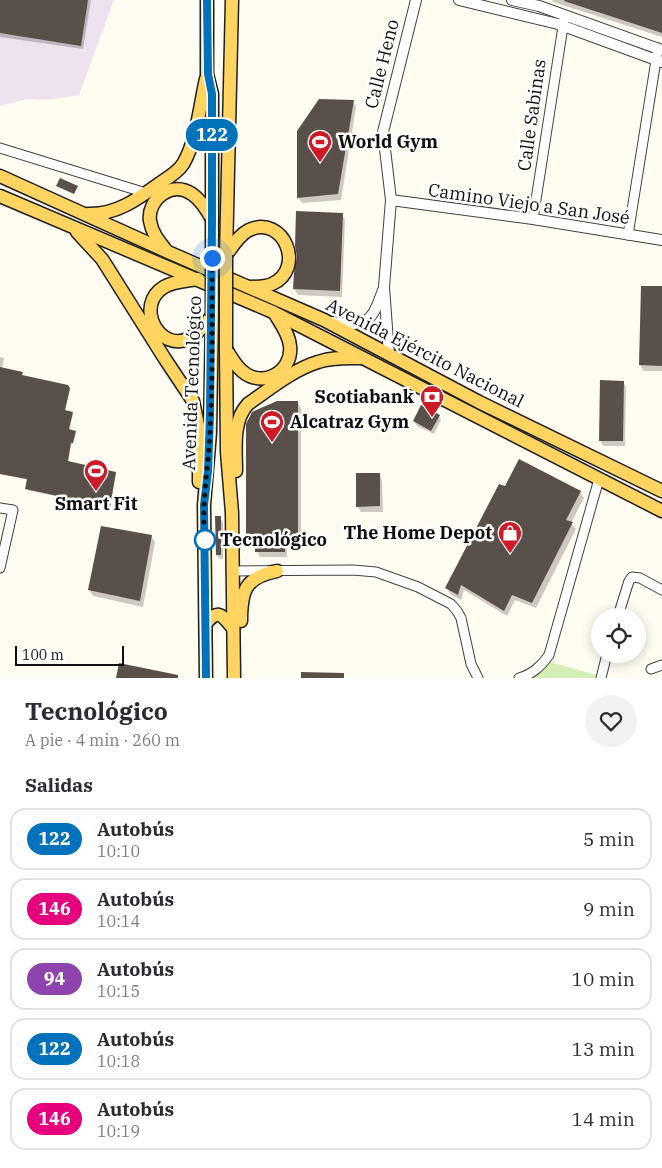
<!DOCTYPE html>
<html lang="es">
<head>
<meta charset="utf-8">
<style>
  :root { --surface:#fff; --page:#f2f2f3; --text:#2b2b33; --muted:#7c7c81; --line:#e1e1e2 }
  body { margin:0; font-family:"IBM Plex Serif",serif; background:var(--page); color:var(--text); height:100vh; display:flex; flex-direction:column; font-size:19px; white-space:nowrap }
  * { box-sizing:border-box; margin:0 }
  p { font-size:16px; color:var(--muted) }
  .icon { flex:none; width:28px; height:28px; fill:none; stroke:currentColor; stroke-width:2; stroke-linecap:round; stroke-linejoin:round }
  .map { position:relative; height:678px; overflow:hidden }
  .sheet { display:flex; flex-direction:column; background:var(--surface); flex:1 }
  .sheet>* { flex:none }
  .badge { padding:0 10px; border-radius:16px; font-size:18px; line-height:32px }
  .fabs { position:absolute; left:591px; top:608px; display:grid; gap:10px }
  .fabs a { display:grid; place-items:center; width:55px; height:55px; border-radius:50%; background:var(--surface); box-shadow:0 2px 12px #0003; font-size:25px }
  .scale { position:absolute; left:15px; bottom:12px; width:109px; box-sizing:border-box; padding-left:5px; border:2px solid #0f0f0f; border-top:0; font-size:14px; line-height:18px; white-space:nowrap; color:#0f0f0f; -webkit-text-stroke:4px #fff; paint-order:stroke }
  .you { position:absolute; width:25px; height:25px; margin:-12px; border:4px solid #fff; border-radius:50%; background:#1a73e8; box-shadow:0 0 0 8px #1a73e833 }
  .map>.badge { position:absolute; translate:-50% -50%; box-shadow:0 0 0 2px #fff }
  h2 { padding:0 25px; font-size:19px; line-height:45px }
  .round { display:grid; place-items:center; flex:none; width:52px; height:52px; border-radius:26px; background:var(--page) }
  .head { display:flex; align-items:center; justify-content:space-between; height:85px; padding:0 25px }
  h1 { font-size:24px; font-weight:700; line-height:38px }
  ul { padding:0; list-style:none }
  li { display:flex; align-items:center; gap:15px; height:62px; margin:0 10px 8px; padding:0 15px; border:2px solid var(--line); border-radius:15px }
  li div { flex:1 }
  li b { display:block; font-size:19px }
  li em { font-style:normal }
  li .badge { min-width:55px; font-weight:700; text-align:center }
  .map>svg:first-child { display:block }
</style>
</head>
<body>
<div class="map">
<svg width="662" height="678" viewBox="0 0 662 678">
  <rect width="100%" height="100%" fill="#fffcf1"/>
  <polygon fill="#ede3ee" points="0,0 114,0 79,95 47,100 27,99 0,106"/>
  <polygon fill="#d5eeb6" points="550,662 596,675 596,678 533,678"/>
  <g fill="#0003">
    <polygon points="0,0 91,0 83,49 0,37"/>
    <polygon points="552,0 662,0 662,37 553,2"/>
    <polygon points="353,101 356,107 341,200 302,203 298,197"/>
    <polygon points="342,214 345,220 342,297 298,295 294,289 298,257"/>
    <polygon points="662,288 662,371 644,371 640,365"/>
    <polygon points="0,357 4,358 2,369 22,373 22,376 68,386 70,390 65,411 73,414 69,430 76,433 73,444 71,443 68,462 116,473 110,508 27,490 28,480 0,474"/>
    <polygon points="623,382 626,387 625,446 603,446 600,440"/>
    <polygon points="297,402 301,408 301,548 287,548 287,557 260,557 257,551 257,540 251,540 248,534"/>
    <polygon points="439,416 441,420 434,434 417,426 414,421"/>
    <polygon points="379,474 382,480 383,512 361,512 357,506"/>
    <polygon points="580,492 584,498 571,523 576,529 536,608 515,600 507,616 464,590 461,600 450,594 447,588"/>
    <polygon points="220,518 223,522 223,559 220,559 217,555"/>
    <polygon points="151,536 155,542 143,607 93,596 89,590"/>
  </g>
  <g fill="#59504a">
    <polygon points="0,0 88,0 81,46 0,33"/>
    <polygon points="565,0 662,0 662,33 564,1"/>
    <polygon points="319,99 354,100 338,194 297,198 297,131"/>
    <polygon points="60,178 78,186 74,194 56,186"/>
    <polygon points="296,211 343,213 340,291 293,289 294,272 297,257 295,246"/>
    <polygon points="641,286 662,286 662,366 639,365"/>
    <polygon points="0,367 23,372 22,375 68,385 70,388 65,410 73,412 69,429 76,431 73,443 71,443 68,461 116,472 110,507 25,489 27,479 0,474"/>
    <polygon points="600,380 624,381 623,441 599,441"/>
    <polygon points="277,401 298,401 298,542 285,542 285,552 255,552 255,534 246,534 246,424 252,412"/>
    <polygon points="421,405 440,415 431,431 413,421"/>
    <polygon points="519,459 581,491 566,520 573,522 532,603 512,595 504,611 461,585 458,595 445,588 499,484 505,486"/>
    <polygon points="356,473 380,473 380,506 356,507"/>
    <polygon points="215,516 221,516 221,555 216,555"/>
    <polygon points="101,526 152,535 140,601 88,590"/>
    <polygon points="119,663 178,675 178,678 116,678"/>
    <polygon points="301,672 344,673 344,678 301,678"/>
  </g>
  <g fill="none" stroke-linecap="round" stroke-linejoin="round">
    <g stroke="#424242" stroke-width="11">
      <g id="minor">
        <polyline points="0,148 146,193"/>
        <polyline points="533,219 564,20"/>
        <polyline points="628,235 658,48"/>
        <polyline points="0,508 13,510 0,568"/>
        <polyline points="232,571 353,570 376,572 418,587 451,604 457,611 461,618 471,664 478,678"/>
        <polyline points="618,616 629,581 632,577 640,578 662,590"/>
        <polyline points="651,669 662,665"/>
        <path d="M519,678c14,-4 22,-12 30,-23l50,-176"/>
        <polyline points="601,678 607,654"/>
      </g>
    </g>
    <g stroke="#424242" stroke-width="12">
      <g id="tertiary">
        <polyline points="459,0 558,24 662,62"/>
        <polyline points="512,0 539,6 662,50"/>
        <polyline points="391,200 533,219 662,240"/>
        <path d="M333,322c35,6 39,-1 50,-32"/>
        <polyline points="389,355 384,287 391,200 383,132 416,0"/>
      </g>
    </g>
    <g stroke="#202020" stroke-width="15">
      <g id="primary">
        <polyline points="207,0 207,74 212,94 212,219"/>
        <polyline points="0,176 168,252 324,320 479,402 662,491"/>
        <polyline points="0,196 273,312 662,511"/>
        <path d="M88,214c28,1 50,-15 72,-31 8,-5 18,-11 23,-19 14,-23 17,-60 23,-85"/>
        <polyline points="77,232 102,259 165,359 193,401 199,430 199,482"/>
        <path d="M165,249c-7,-9 -13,-16 -15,-28 -3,-22 22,-41 42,-27 9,6 15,16 20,25"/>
        <polyline points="226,255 232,0"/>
        <path d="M226,255c6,-8 13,-20 23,-25 35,-16 57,39 23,54 -7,3 -15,3 -22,3"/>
        <path d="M198,279c-11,2 -24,2 -34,8 -30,18 -5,67 26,51 9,-5 15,-14 22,-22"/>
        <polyline points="226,349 227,452 232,513 234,678"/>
        <path d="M226,349c4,7 9,16 16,22 20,18 51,1 48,-25 -1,-12 -9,-22 -15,-32"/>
        <path d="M236,471c0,-22 -4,-50 12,-67 20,-14 46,-35 70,-42 14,-5 29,-4 43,-4"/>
        <path d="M241,621c0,-30 4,-44 36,-50"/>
        <path d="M206,623c13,-15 16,-7 27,5"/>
        <polyline points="206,678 204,505 210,433 212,316"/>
      </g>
    </g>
    <use href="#minor" stroke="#fff" stroke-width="9"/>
    <use href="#tertiary" stroke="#fff" stroke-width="10"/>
    <use href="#primary" stroke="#ffd461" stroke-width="12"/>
    <g stroke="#202020" stroke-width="15" stroke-linecap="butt">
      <g id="primary-bridge">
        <polyline points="212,316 212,219"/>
        <polyline points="226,349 226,255"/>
      </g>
    </g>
    <use href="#primary-bridge" stroke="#ffd461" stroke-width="12"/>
  </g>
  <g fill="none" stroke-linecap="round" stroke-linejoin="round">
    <g stroke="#fff" stroke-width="11">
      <polyline id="line" points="206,678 204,505 208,471 210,414 212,220 212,94 208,74 207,0"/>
    </g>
    <use href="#line" stroke="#0072bc" stroke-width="8"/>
    <path stroke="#0f0f0f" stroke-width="5" stroke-dasharray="0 9" d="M205,540c-4,-35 3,-71 5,-106 3,-59 2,-117 2,-176"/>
  </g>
  <defs>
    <g id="stadium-pin" transform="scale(1.25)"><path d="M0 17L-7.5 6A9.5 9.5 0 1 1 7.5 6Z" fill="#ce1926" stroke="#fff"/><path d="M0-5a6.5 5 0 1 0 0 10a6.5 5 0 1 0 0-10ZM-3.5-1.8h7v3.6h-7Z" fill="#fff"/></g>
    <g id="bank-pin" transform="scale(1.25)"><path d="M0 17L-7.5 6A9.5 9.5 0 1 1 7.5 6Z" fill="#ce1926" stroke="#fff"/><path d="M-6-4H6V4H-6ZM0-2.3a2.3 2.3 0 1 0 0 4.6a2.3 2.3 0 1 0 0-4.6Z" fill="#fff"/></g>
    <g id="shop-pin" transform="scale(1.25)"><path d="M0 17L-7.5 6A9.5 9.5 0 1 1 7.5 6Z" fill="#ce1926" stroke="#fff"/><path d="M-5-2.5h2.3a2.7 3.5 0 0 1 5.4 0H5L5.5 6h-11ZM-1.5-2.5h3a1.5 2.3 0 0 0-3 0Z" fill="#fff"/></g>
  </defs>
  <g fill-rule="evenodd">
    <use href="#stadium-pin" x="320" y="142"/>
    <use href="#bank-pin" x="432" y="397"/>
    <use href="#stadium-pin" x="272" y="422"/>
    <use href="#stadium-pin" x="96" y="471"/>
    <use href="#shop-pin" x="510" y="533"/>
  </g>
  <circle fill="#fff" stroke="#0072bc" stroke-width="2.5" cx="205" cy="540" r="10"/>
  <g text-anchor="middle" stroke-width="5" stroke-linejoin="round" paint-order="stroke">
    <g font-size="18" fill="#0f0f0f" stroke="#fff">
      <text transform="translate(382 64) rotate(-76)" y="6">Calle Heno</text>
      <text transform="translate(532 115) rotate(-82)" y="6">Calle Sabinas</text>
      <text transform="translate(529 204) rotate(8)" y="6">Camino Viejo a San José</text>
      <text transform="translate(425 353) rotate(27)" y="6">Avenida Ejército Nacional</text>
      <text transform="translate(192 383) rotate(-88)" y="6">Avenida Tecnológico</text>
    </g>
    <g font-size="18" font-weight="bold" fill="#0f0f0f" stroke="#fff" text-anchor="start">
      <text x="338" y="148">World Gym</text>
      <text x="414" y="403" text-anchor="end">Scotiabank</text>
      <text x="290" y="428">Alcatraz Gym</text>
      <text x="96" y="510" text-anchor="middle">Smart Fit</text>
      <text x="492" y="539" text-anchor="end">The Home Depot</text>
    </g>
    <g font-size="18" font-weight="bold" fill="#0f0f0f" stroke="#fff" text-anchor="start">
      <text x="220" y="546">Tecnológico</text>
    </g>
  </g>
</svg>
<div class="fabs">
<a><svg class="icon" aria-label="locate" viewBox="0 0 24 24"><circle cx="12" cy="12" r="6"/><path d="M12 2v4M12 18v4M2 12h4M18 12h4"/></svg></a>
</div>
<div class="scale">100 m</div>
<div class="you" style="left:212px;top:258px"></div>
<b class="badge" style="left:212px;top:135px;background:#0072bc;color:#fff">122</b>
</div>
<section class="sheet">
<div class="head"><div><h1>Tecnológico</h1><p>A pie · 4 min · 260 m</p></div><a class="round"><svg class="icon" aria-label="heart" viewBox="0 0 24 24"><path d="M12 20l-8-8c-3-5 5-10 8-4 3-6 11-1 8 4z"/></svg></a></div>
<h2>Salidas</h2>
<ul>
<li><span class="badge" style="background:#0072bc;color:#fff">122</span><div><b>Autobús</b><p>10:10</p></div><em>5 min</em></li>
<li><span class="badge" style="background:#e6007e;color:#fff">146</span><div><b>Autobús</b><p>10:14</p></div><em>9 min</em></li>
<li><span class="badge" style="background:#8e44ad;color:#fff">94</span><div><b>Autobús</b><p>10:15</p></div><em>10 min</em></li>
<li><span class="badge" style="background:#0072bc;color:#fff">122</span><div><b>Autobús</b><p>10:18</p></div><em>13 min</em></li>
<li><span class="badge" style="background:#e6007e;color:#fff">146</span><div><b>Autobús</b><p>10:19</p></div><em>14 min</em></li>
</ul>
</section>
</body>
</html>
